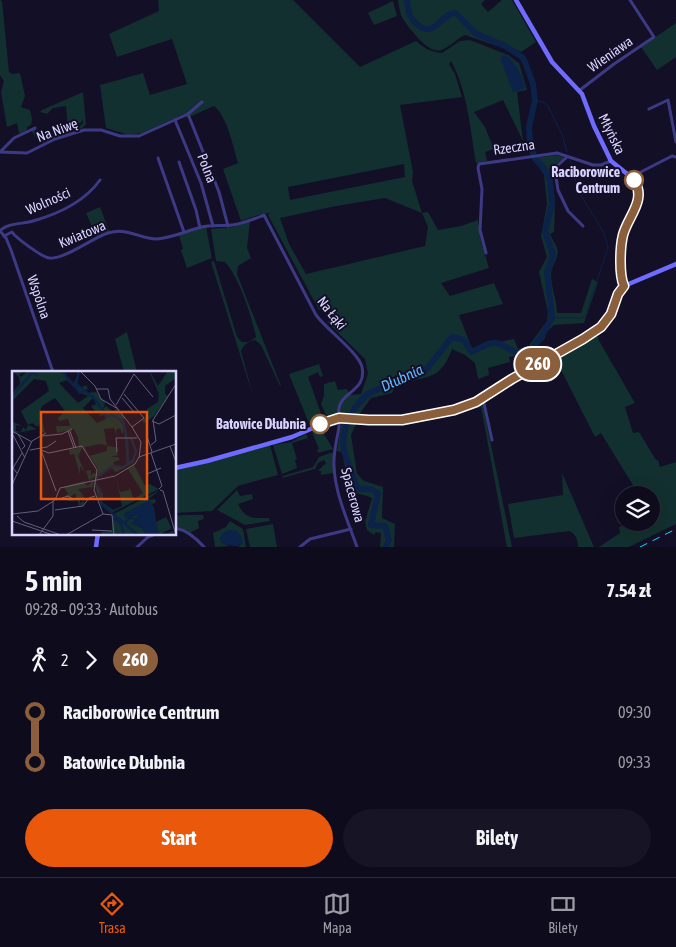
<!DOCTYPE html>
<html lang="pl">
<head>
<meta charset="utf-8">
<style>
  :root { --surface:#0e0b1c; --page:#171425; --text:#f1f3f6; --muted:#9b9ba3; --line:#2e2b3b; --accent:#ea580c }
  body { margin:0; font-family:"Asap Condensed",sans-serif; background:var(--page); color:var(--text); height:100vh; display:flex; flex-direction:column; font-size:19px; white-space:nowrap }
  * { box-sizing:border-box; margin:0 }
  p { font-size:16px; color:var(--muted) }
  .icon { flex:none; width:28px; height:28px; fill:none; stroke:currentColor; stroke-width:2; stroke-linecap:round; stroke-linejoin:round }
  .map { position:relative; height:547px; overflow:hidden }
  .details { display:flex; flex-direction:column; background:var(--surface); flex:1 }
  .details>* { flex:none }
  .badge { padding:0 10px; border-radius:16px; font-size:18px; line-height:32px }
  .fabs { position:absolute; left:615px; top:486px; display:grid; gap:10px }
  .fabs a { display:grid; place-items:center; width:45px; height:45px; border-radius:50%; background:var(--surface); box-shadow:0 5px 20px #0002,0 0 0 1px var(--line); font-size:25px }
  .map>.badge { position:absolute; translate:-50% -50%; box-shadow:0 0 0 2px #fff }
  .legs { display:flex; align-items:center; gap:8px; height:55px; padding:0 25px; font-size:16px }
  .legs p { margin-inline-start:auto }
  .summary { display:flex; align-items:center; justify-content:space-between; height:85px; padding:0 25px }
  h1 { font-size:28px; font-weight:700; line-height:38px }
  .primary-button { display:flex; gap:10px; margin-top:auto; padding:10px 25px }
  .primary-button a { flex:1; height:58px; border-radius:30px; background:var(--accent); color:#fff; font-size:20px; font-weight:700; line-height:58px; text-align:center }
  .primary-button a+a { background:var(--page); color:var(--text) }
  ul { padding:0 25px; list-style:none }
  li { display:flex; align-items:center; gap:18px; height:50px; font-size:19px }
  li i { display:grid; place-items:center; width:8px; height:100%; margin:0 6px; background:currentColor }
  li i::after { content:''; width:12px; height:12px; margin:-6px; border:4px solid; border-radius:50%; background:var(--surface) }
  li p { margin-inline-start:auto }
  li:first-child i { background:linear-gradient(#0000 50%,currentColor 0) }
  li:last-child i { background:linear-gradient(currentColor 50%,#0000 0) }
  .tab-bar { display:flex; justify-content:space-around; align-items:center; height:70px; border-top:1px solid var(--line); background:var(--surface); font-size:14px; color:var(--muted) }
  .tab-bar a { display:grid; justify-items:center; gap:2px }
  .tab-bar .on { color:var(--accent) }
  .map>svg:first-child { display:block }
</style>
</head>
<body>
<div class="map">
<svg width="676" height="547" viewBox="0 0 676 547">
  <rect width="100%" height="100%" fill="#130f26"/>
  <g fill="#12302f" fill-rule="evenodd">
    <polygon points="0,0 2,1 9,72 12,74 20,73 25,96 21,107 30,110 32,119 31,125 27,127 27,130 19,134 17,123 7,127 1,92 4,81 0,75"/>
    <path d="M158,0h135l67,67 56,-26c9,8 15,11 26,12l18,-12 10,-1 38,15 11,8 8,27 -10,2 6,49 -20,-41 -29,12 11,15 9,22 -9,3 2,9 -11,2c-6,-34 -8,-71 -25,-102l-2,3 6,10 7,23 -62,8 13,67 -1,9 10,32 6,-1 10,18 23,-4 17,-6 2,18 9,30 -48,15 9,13 44,-13 9,21 -44,11 13,34c10,-4 18,-12 28,-7l14,-3 4,10 10,-2 19,-26 1,-9 -9,-40 8,-15 -6,-21 6,-32 -3,-29 -11,-17 23,-3 7,2v2l-14,10c7,17 6,44 5,63l-4,2c2,5 5,9 7,14 3,9 -6,18 -6,26 0,13 6,26 6,39h24l11,-34 6,3 -14,41 -30,2 -9,8v5l-14,15 -22,4 1,5 -22,6 1,7 -11,4 -3,-16 -10,-8 -13,-6c-4,11 -10,23 -22,27 -14,6 -30,1 -38,17l-21,5 -13,18 -15,-2 -17,1 -5,-11 3,-8v-12l11,-3 3,9 9,-1 3,6 11,-1 7,-20 -3,-15 -38,-37 6,-4 -9,-10 -5,2 -51,-95 2,-2 -9,1 -20,7 -18,-52 15,-6c-5,-17 -11,-47 -24,-57l-27,12 -3,-4 -42,19 -13,2 -23,-7 -6,-43 43,-12 7,22 37,-11 -15,-45 -55,18 -8,-23 50,-23zM404,164l1,13 -115,23 -2,-13zM385,198l37,15 6,14 -3,19 -119,28 -17,-30 -9,-26 56,-12z"/>
    <path d="M398,0h87l-4,4 7,8 14,-12h10l24,42 -15,10 -16,-8 -2,4 -38,-13c-9,4 -15,12 -24,15 -12,5 -32,-22 -38,-31 -3,-5 -4,-13 -5,-19z"/>
    <polygon points="393,1 397,16 374,25 368,13"/>
    <polygon points="676,23 676,57 657,70 641,47"/>
    <path d="M83,92l3,32c-3,4 -7,6 -11,7l8,-8v-3l-14,14 -27,9 -6,-5 -5,-8 5,-1 -1,4 11,4 1,-5 10,1 1,-2 10,-2 -2,-23 -13,2 -6,6 -7,-2 2,-2z"/>
    <polygon points="100,207 109,231 96,236 86,213"/>
    <path d="M250,221l-3,27 4,10 -13,8 -1,8 44,112h-1l-19,-41 -6,-5c-7,2 -11,4 -14,11l12,45 -42,-134 3,-1 23,76 5,5h7l7,-5c-4,-20 -17,-60 -31,-75l-9,-1 -5,-32 22,-2z"/>
    <polygon points="206,227 212,258 187,268 181,250 183,249 179,235"/>
    <polygon points="127,332 137,372 124,372 115,339"/>
    <polygon points="594,335 596,335 599,338 598,339 635,403 625,407 633,433 639,432 656,460 658,460 660,467 676,462 676,524 629,547 599,547 620,533 619,527 634,523 651,522 651,495 639,495 601,433 595,437 556,360 539,368"/>
    <polygon points="319,364 323,376 320,377 318,372 308,377 323,419 310,426 289,374"/>
    <polygon points="481,402 483,406 512,547 507,547 481,407 460,411"/>
    <path d="M342,420l15,2 -6,13 6,39 7,7 19,6 -1,31 13,6 -1,23h-14l1,-14 -5,-1 -2,3 -7,-5 -2,-8 7,-24c-8,-4 -14,-3 -22,-8l-7,-33 -1,-5 -5,-1z"/>
    <polygon points="332,422 335,422 336,426 333,425 321,429 333,449 318,453 317,450 319,449 312,432"/>
    <polygon points="306,434 308,438 292,443 297,459 295,460 297,468 282,474 273,445 291,442"/>
    <polygon points="270,445 278,475 238,486 212,511 175,513 175,469"/>
    <polygon points="330,453 333,453 333,473 321,475 321,471 318,471 326,463 324,460 318,463 315,469 282,478 283,476 313,467 319,457"/>
    <path d="M562,473l32,74h-16c0,-7 -2,-13 -9,-16l-55,7 -6,-34 55,-9z"/>
    <path d="M237,490l3,6 12,-2 1,5 -15,5c8,16 15,14 31,14l1,3 -25,4 -28,-15z"/>
    <polygon points="184,515 203,515 204,519 198,521 199,528 190,533 175,526 175,516"/>
    <polygon points="230,521 243,529 246,547 238,547 243,542 221,542 229,546 215,547 213,533 226,527"/>
    <polygon points="273,524 277,547 250,547 246,529"/>
  </g>
  <g fill="#0c2248">
    <path d="M506,55c11,10 15,18 19,32l-1,2 -11,3 -13,-34 2,-2z"/>
    <path d="M229,530l8,1 5,7 1,5 -5,3c-7,0 -14,-1 -19,-7l3,-5z"/>
  </g>
  <g fill="none" stroke-linecap="round" stroke-linejoin="round">
    <g stroke="#0c2248" stroke-width="1">
      <polyline points="535,100 545,103 548,106 562,135 567,152"/>
      <path d="M552,318h30l5,-4 3,-13 18,-53c-3,-22 -21,-38 -29,-57 -4,-10 -5,-21 -9,-31"/>
    </g>
    <path stroke="#0c2248" stroke-width="6" d="M386,547l3,-7 -4,-14 -14,-1 7,-32 -7,-4h-12l-3,-4 -12,-34c-4,-20 9,-46 25,-58l56,-22 27,-34 12,3 8,12c7,-3 17,-11 25,-9 12,3 23,19 36,5 7,-8 13,-20 19,-30l-5,-46 6,-17 -8,-24 7,-28 -2,-22 -6,-13 -9,-9 -5,-16 -1,-16 6,-27 -2,-16 -8,-22 -3,-5 -17,-11 -30,-13 -19,-20c-16,0 -21,26 -38,12 -9,-7 -10,-14 -11,-25"/>
    <g stroke="#3d3a85" stroke-width="3">
      <polyline points="580,90 614,64 654,37 630,0"/>
      <polyline points="649,109 668,100 676,142"/>
      <polyline points="188,114 219,192 228,226"/>
      <polyline points="175,120 201,183 213,226"/>
      <polyline points="1,151 14,138 35,128"/>
      <polyline points="0,152 27,153 55,139 84,130 101,130 120,136 139,136 188,114 202,102"/>
      <polyline points="567,157 556,167 555,171 558,190 568,211 583,226"/>
      <polyline points="158,158 184,232"/>
      <polyline points="179,162 196,210 200,228"/>
      <polyline points="631,177 672,156 676,157"/>
      <polyline points="0,231 6,238 11,250 53,372"/>
      <path d="M0,231c6,-8 24,-7 33,-10 25,-7 52,-20 67,-41"/>
      <path d="M4,236l8,-4c4,6 30,25 37,26 15,2 43,-20 59,-25 21,-6 31,6 49,6 14,-1 30,-8 44,-12 10,-2 20,-1 31,-2 11,-1 22,-6 32,-10l52,100c11,15 43,38 46,52 5,24 -20,24 -23,41 -1,6 0,13 0,19 -2,13 -6,26 -5,39 1,28 14,55 23,81"/>
      <polyline points="486,253 480,230 482,189 478,168 479,164 557,153 593,165 601,165 611,161"/>
      <polyline points="483,399 492,440"/>
      <path d="M175,528c11,2 22,11 29,19"/>
      <polyline points="137,547 148,537 158,533"/>
      <polyline points="300,547 310,539 351,529"/>
    </g>
    <g stroke="#6f6bff" stroke-width="4.5">
      <polyline points="516,0 552,62 582,94 594,126 611,161 631,177 638,187 638,203 622,240 621,279 624,286"/>
      <polyline points="175,468 207,461 292,437 334,419 344,417 369,420 401,420 470,405 483,399 512,379 583,339 601,327 611,314 619,292 624,286 676,264"/>
      <polyline points="96,547 98,533"/>
    </g>
    <polyline stroke="#00e5ff" stroke-width="1" stroke-dasharray="8 6" stroke-linecap="butt" points="640,547 676,529"/>
  </g>
  <g fill="none" stroke-linecap="round" stroke-linejoin="round">
    <g stroke="#fff" stroke-width="11">
      <path id="line-1" d="M320,424l19,-6 30,2h33l52,-10 22,-8 36,-23 71,-40 18,-12 10,-13 7,-20 6,-8c-5,-11 -4,-39 -1,-51 5,-19 24,-35 11,-55"/>
    </g>
    <use href="#line-1" stroke="#8b5e3c" stroke-width="8"/>
  </g>
  <g fill="#fff" stroke="#8b5e3c" stroke-width="2.5">
    <circle cx="634" cy="180" r="9"/>
    <circle cx="320" cy="424" r="9"/>
  </g>
  <g text-anchor="middle" stroke-width="4" stroke-linejoin="round" paint-order="stroke">
    <g font-size="14" fill="#d9d4ff" stroke="#130f26">
      <text transform="translate(610 54) rotate(-35)" y="5">Wieniawa</text>
      <text transform="translate(57 130) rotate(-21)" y="5">Na Niwę</text>
      <text transform="translate(612 134) rotate(64)" y="5">Młyńska</text>
      <text transform="translate(514 147) rotate(-8)" y="5">Rzeczna</text>
      <text transform="translate(207 168) rotate(69)" y="5">Polna</text>
      <text transform="translate(48 201) rotate(-24)" y="5">Wolności</text>
      <text transform="translate(82 234) rotate(-23)" y="5">Kwiatowa</text>
      <text transform="translate(39 297) rotate(71)" y="5">Wspólna</text>
      <text transform="translate(332 313) rotate(52)" y="5">Na Łąki</text>
      <text transform="translate(353 495) rotate(75)" y="5">Spacerowa</text>
    </g>
    <g font-size="14" font-weight="bold" fill="#d9d4ff" stroke="#130f26" text-anchor="end">
      <text x="620" y="177">Raciborowice<tspan x="620" dy="16">Centrum</tspan></text>
      <text x="306" y="429">Batowice Dłubnia</text>
    </g>
    <g font-size="15" font-style="italic" fill="#62b6ff" stroke="#130f26">
      <text transform="translate(402 378) rotate(-25)" y="5">Dłubnia</text>
    </g>
  </g>
  <g transform="translate(12 371)">
    <rect width="164" height="164" fill="#130f26"/>
    <path d="M0,0h11l-4,4 2,2 7,-6h34l11,13 7,-13 -4,10 5,7 5,-3 2,4 -4,1 3,3 9,-1 9,11 -2,6 3,-3 7,6 3,-3 3,1 -3,3 5,-2 4,8 -6,1 4,5v10l-3,-7 -4,2 1,8 -3,-10 -10,1 3,17 9,1 2,8 -8,2h8l2,3 -7,2 2,5h9l3,-4 -2,-26 4,25 6,-5 -2,6 -17,9 -4,-4 -23,12 -3,-9 5,-1v6l2,-3 5,1v-5l-15,-23 -5,10 7,17 -5,-7v9l-6,-21 -4,1 -1,-6 10,-1 -1,-10 -4,-9 -17,4 -1,-7h14l-2,-7 -9,2 -1,-3 7,-7 -10,-13 -13,8 -2,5 5,22 -3,-1 -3,-8 -1,3 -6,-4 -4,2 9,4 -25,5 1,-12 10,4 -7,-1v6l5,1 2,-5 3,3 2,-5 -7,-14 28,-20 -3,-10 -12,-2 -22,22v-8l8,-9 -1,-7zM55,9l12,12 9,4 -10,7 -19,-20zM81,27l3,6 -5,2 4,5h7l-3,5 5,-1 2,4 -9,4 -14,-15zM89,73l6,2v5l-18,5 -4,-9zM137,0l3,4 6,11 10,-15h8v7l-11,8v8l3,2 -14,20 -10,7 -2,-3 7,-5 -2,-6 11,-7 1,-8zM122,94l11,21 5,-2 9,5 -48,24 -11,-9 -6,-24 -1,7 -15,2 5,6 1,4 -4,1v3l4,-3v5l-5,1 -4,-13 -5,4 5,5 -9,-2 3,-4h-4l3,-2 -4,-7 23,-7 -4,2 5,4 6,-7 9,16 -1,7 11,8 9,-4 -6,-30 4,16 9,-2v-3l5,12 9,-6 -15,-24zM148,119l-13,10 8,-1 1,4 -4,1 2,4 2,14 10,-5 9,18h-12l10,-4 -1,-3 -13,7 -10,-34 -25,13 2,4 10,-3 4,2 -9,6 11,5 4,7h-45v-3l11,-1v-16z" fill="#12302f" fill-rule="evenodd"/>
    <path d="M138,129l3,7 6,28h-13l-4,-7 -11,-5 9,-6 -5,-2 -9,3 -2,-4z" fill="#0c2248"/>
    <path fill="none" stroke="#0c2248" stroke-width="2.5" d="M50,0l18,22 4,-2M67,0l-3,13 18,14 13,19 5,-2 11,6 4,20 1,22 -4,4 -12,-1 -16,12M0,25l20,-23 6,2M116,92l5,-1 3,-11 -5,-13M83,113l5,6v13l38,32M102,147l7,6 3,11M113,151l5,-4 11,1"/>
    <path fill="none" stroke="#625e7d" stroke-width="1" d="M68,0l15,15 6,13 17,10M84,18h12l2,10 22,28 9,15 -2,16M112,23l20,24 -12,9M110,27l12,14M104,34l18,-31 19,23M140,50l7,3 17,-9M0,60l20,11M56,60l6,17M58,60l6,17M6,63l7,12 -3,3M1,64l12,23M30,65l20,-2 10,-5M135,65l5,16M139,74l5,-4 -3,-21 23,-36M158,75l6,16M18,79l17,-3 9,-6M29,79l8,3 33,-7 15,24 -3,20 9,24 9,1 2,20M29,79l15,41M105,81l-1,-14h21M139,82l11,33 -3,3M5,102l-4,-5 9,-15M135,103l14,-6M0,114l20,-44 14,-8M148,119l3,1 13,44M44,129l12,-4 5,3M43,139l28,-4 6,-8 6,-2M0,143l26,-3 17,-11 5,-12 55,-12 20,-12 4,-7 37,-13M5,145l7,6 37,13M0,150l41,14M80,159l20,1M27,164l14,-19v-15M54,164l37,-21"/>
    <path fill="#e8590c" fill-opacity="0.15" stroke="#e8590c" stroke-width="2.5" d="M29,41h106v87h-106z"/>
    <rect width="164" height="164" fill="none" stroke="#d9d4ff" stroke-width="2.5"/>
  </g>
</svg>
<div class="fabs">
<a><svg class="icon" aria-label="layers" viewBox="0 0 24 24"><path d="M12 4l9 5-9 5-9-5zM3 14l9 5 9-5"/></svg></a>
</div>
<b class="badge" style="left:538px;top:364px;background:#8b5e3c;color:#fff">260</b>
</div>
<section class="details">
<div class="summary"><div><h1>5 min</h1><p>09:28 – 09:33 · Autobus</p></div><b>7.54 zł</b></div>
<div class="legs"><svg class="icon" aria-label="walk" viewBox="0 0 24 24"><circle cx="13" cy="4" r="2"/><path d="M13 8l-2 6 4 7M11 14l-3 7M7 12l3-4h3l4 4"/></svg>2<svg class="icon" aria-label="forward" viewBox="0 0 24 24"><path d="M9 5l7 7-7 7"/></svg><b class="badge" style="background:#8b5e3c;color:#fff">260</b></div>
<ul>
<li><i style="color:#8b5e3c"></i><b>Raciborowice Centrum</b><p>09:30</p></li>
<li><i style="color:#8b5e3c"></i><b>Batowice Dłubnia</b><p>09:33</p></li>
</ul>
<div class="primary-button"><a>Start</a><a>Bilety</a></div>
</section>
<nav class="tab-bar">
<a class="on"><svg class="icon" aria-label="directions" viewBox="0 0 24 24"><path d="M12 3l9 9-9 9-9-9zM9 14v-3h6M13 9l2 2-2 2"/></svg>Trasa</a>
<a><svg class="icon" aria-label="map" viewBox="0 0 24 24"><path d="M3 6l6-2 6 2 6-2v14l-6 2-6-2-6 2zM9 4v14M15 6v14"/></svg>Mapa</a>
<a><svg class="icon" aria-label="tickets" viewBox="0 0 24 24"><path d="M3 7h18v10H3zM15 7v10"/></svg>Bilety</a>
</nav>
</body>
</html>
